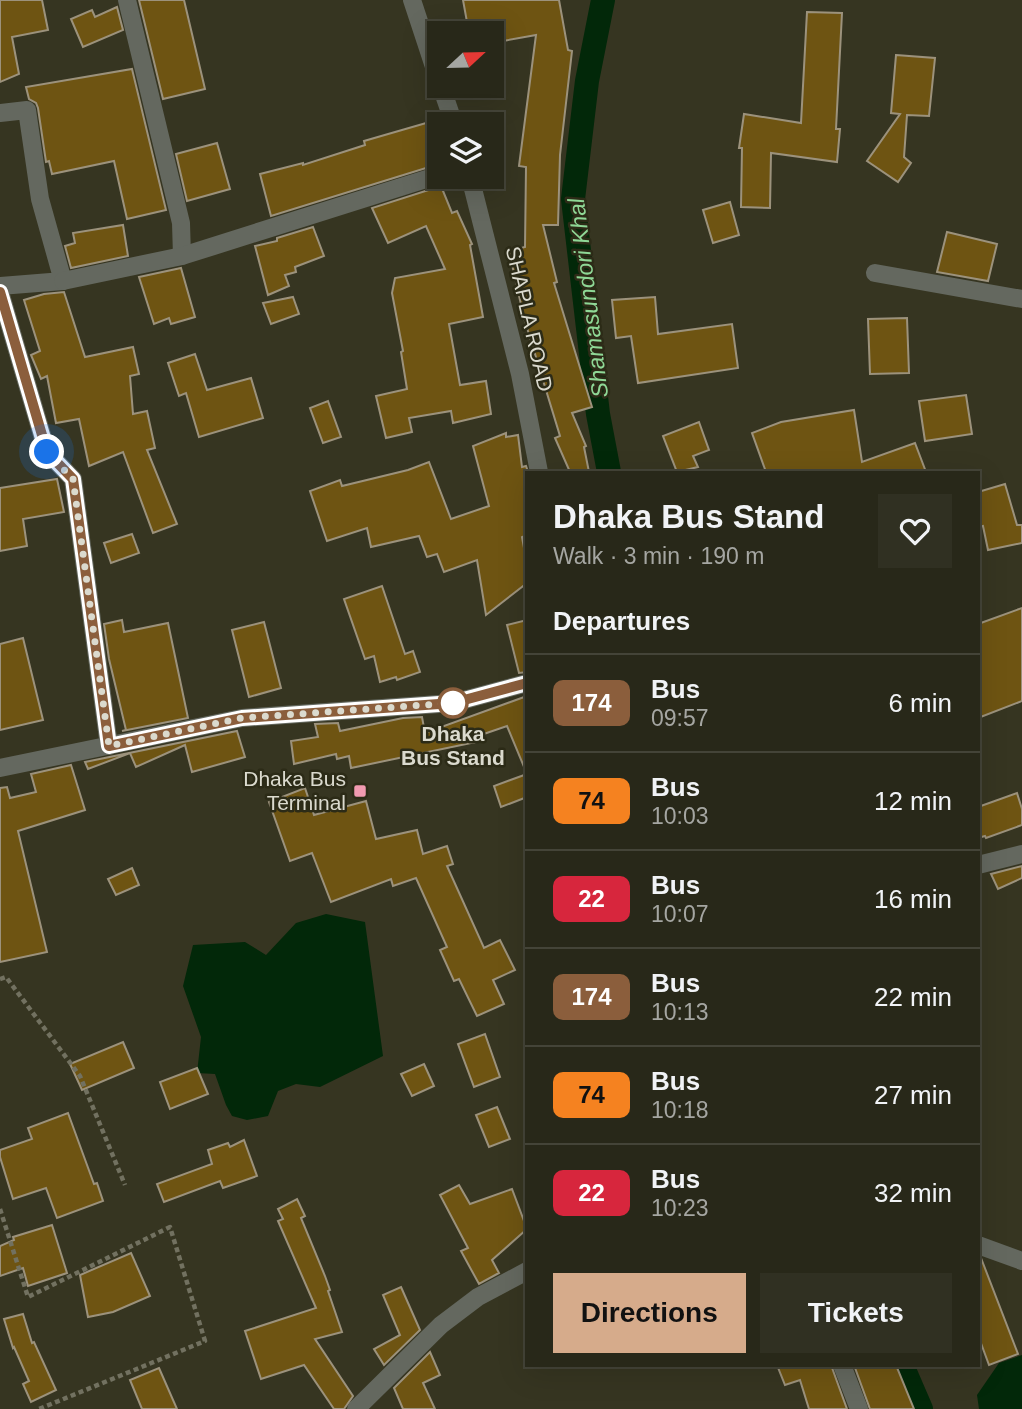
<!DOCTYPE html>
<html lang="en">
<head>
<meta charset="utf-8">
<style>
  :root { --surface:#282819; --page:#303022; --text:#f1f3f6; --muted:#a5a6a2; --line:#444438; --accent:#d6ab8b }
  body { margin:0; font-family:Helvetica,sans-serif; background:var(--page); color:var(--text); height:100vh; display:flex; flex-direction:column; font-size:26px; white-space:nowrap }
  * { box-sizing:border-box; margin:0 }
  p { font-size:23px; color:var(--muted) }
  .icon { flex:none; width:38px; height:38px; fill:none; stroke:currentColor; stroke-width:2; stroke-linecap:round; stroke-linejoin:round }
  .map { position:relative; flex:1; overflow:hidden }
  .side { position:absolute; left:525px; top:471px; width:455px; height:896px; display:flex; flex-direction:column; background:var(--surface); border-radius:0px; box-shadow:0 7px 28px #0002,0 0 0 2px var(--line) }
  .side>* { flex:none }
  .badge { padding:0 14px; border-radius:10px; font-size:24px; line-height:46px }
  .needle { width:46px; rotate:68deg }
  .tools { position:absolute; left:427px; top:21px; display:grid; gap:14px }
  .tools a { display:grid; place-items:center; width:77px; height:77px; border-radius:0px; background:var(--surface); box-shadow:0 7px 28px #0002,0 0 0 2px var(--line); font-size:35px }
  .you { position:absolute; width:35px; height:35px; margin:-18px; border:5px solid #fff; border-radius:50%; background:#1a73e8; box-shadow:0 0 0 10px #1a73e833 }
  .map>.badge { position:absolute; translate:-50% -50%; box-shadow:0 0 0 4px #fff }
  h2 { padding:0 28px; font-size:26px; line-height:63px }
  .round { display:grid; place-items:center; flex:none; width:74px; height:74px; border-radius:0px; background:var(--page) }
  .overview { display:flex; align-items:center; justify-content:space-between; height:119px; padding:0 28px }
  h1 { font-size:33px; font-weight:700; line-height:52px }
  .cta { display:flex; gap:14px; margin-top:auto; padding:14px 28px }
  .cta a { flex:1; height:80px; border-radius:0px; background:var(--accent); color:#111; font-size:28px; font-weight:700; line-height:80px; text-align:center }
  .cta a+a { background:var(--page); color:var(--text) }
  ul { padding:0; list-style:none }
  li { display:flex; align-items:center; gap:21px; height:98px; padding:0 28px; border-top:2px solid var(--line) }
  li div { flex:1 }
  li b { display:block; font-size:26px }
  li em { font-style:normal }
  li .badge { min-width:77px; font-weight:700; text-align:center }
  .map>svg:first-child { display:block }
</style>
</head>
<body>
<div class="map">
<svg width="1022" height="1409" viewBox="0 0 1022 1409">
  <rect width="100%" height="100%" fill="#363521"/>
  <g fill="#022809">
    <polygon points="326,914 365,922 383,1056 320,1087 296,1084 278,1091 268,1116 247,1120 232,1116 226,1105 215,1074 197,1073 201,1037 183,986 193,945 245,942 266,955 296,923"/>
    <polygon points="1022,1355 1022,1409 979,1409 977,1395 999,1363"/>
  </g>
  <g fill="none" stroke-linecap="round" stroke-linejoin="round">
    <g stroke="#022809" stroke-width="24">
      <polyline points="603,0 587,81 573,199 598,414 609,472"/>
      <polyline points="902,1365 921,1409"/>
    </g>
  </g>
  <g fill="#6e5412" stroke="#9c927c" stroke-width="2">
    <polygon points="0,0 42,0 48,30 12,37 19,74 0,82"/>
    <polygon points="139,0 184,0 205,89 163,99"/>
    <polygon points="463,0 559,0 568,50 572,51 560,155 558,225 543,225 557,282 554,283 592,407 572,413 586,446 584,447 589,472 570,472 555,438 560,436 524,318 509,251 525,247 526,167 519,166 536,35 492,43 492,33 469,33"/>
    <polygon points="117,7 123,30 83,47 71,19 92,10 95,17"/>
    <polygon points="807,12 842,13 836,129 840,129 837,162 771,153 770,208 741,207 742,148 739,148 744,114 801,123"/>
    <polygon points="896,55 935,58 929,116 907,115 904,157 911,163 898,182 867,161 900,114 891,113"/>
    <polygon points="132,69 166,210 127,219 114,161 52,174 49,161 46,162 38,108 36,103 29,99 26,87"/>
    <polygon points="433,121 439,142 439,164 271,216 260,174 303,163 303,165 365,145 364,141"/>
    <polygon points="217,143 230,189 187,201 176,154"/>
    <polygon points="441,186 452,213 457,211 472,244 470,245 483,317 449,324 460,385 486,381 491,414 453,423 451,411 409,418 412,432 386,438 376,396 407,389 401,352 403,351 392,293 395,278 445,269 426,226 388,243 372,208"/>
    <polygon points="730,202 739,235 713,243 703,210"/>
    <polygon points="123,225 128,256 71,268 65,246 75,243 73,233"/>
    <polygon points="313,227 324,256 295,267 296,272 285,275 289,286 268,295 255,246 277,241 277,238"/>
    <polygon points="947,232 997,244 988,281 937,272"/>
    <polygon points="181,268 195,317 171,324 169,318 154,324 139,277"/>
    <polygon points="64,292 85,357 133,347 139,374 130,376 133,414 147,411 155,448 147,450 177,524 153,533 123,452 89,466 79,419 56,423 47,376 41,379 31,355 40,351 24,300 44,294"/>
    <polygon points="293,297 299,314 271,324 263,303"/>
    <polygon points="655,297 658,334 732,324 738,368 638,383 631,336 616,338 612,300"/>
    <polygon points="907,318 909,373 870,374 868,319"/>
    <polygon points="195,354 207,390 251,378 263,418 199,437 186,393 179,396 168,363"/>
    <polygon points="966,395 972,434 925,441 919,401"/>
    <polygon points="328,401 341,437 323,443 310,408"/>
    <polygon points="854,410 862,462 915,443 926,472 766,472 752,433 781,422"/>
    <polygon points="699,422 709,450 693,456 698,467 677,472 663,436"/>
    <polygon points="506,433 506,437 518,435 522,467 526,466 527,469 527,535 522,537 527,564 527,583 486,615 477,560 444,572 437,554 427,557 419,536 371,547 367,528 327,541 310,491 340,480 342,486 408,470 429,462 451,519 489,506 473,446"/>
    <polygon points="57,479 64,512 23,519 27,546 0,551 0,488"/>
    <polygon points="1005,484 1017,525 1022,525 1022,543 988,550 983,526 978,527 978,492"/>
    <polygon points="132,534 139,553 111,563 104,543"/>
    <polygon points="382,586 405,654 413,651 420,672 397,680 396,677 380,682 374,656 365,659 344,599"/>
    <polygon points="1022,608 1022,701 978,718 978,624"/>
    <polygon points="122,620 124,632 168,623 188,718 122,731 126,730 109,659 104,624"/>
    <polygon points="527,620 527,672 519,673 507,625"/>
    <polygon points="264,622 281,688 249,697 232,630"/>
    <polygon points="23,638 43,720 0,730 0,644"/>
    <polygon points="527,696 527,774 507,726 475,737 476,742 351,768 349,756 337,759 336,754 294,764 291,741 318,737 315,724 338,723 340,731 403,718 422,717 425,733"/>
    <polygon points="237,731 245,757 192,772 185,745 136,767 130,753 88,769 85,762"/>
    <polygon points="71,765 85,810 18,831 47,952 0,962 0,788 7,787 10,798 36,792 31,774"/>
    <polygon points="527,774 527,797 501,807 494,786"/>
    <polygon points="305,788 314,815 366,801 376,839 417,830 423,854 447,846 453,864 447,866 484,948 500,940 515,970 493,980 504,1004 477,1016 459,979 454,981 440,950 447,947 416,878 393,886 391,879 331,902 312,853 290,861 269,802"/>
    <polygon points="1017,793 1022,809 1022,825 986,838 985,836 978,838 978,807"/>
    <polygon points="1022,866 1022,878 998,889 991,874"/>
    <polygon points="132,868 139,885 116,895 108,879"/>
    <polygon points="485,1034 500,1077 474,1087 458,1044"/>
    <polygon points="123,1042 134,1068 82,1090 70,1064"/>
    <polygon points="424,1064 434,1086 412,1096 401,1074"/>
    <polygon points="197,1068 208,1094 170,1109 160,1082"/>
    <polygon points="497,1107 510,1139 489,1147 476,1115"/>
    <polygon points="68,1113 94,1184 97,1183 103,1201 57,1218 46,1188 13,1199 0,1157 0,1150 32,1139 28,1128"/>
    <polygon points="244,1140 257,1176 223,1188 220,1181 164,1202 157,1184 212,1164 208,1150 228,1143 230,1147"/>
    <polygon points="459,1185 470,1204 512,1189 527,1229 492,1260 499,1273 479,1284 461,1251 468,1248 440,1195"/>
    <polygon points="297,1199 305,1216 301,1218 325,1276 330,1290 328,1291 342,1332 315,1339 353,1396 344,1409 334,1409 304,1365 261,1379 245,1331 316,1308 278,1221 283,1219 278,1209"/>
    <polygon points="52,1225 67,1273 28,1286 23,1268 0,1276 0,1246 14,1240 13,1237"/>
    <polygon points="131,1253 150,1296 113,1312 88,1317 80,1275"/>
    <polygon points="978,1257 981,1258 1018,1354 989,1365 978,1335"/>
    <polygon points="401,1287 420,1330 384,1365 374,1349 400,1335 383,1295"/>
    <polygon points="23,1314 32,1343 34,1342 56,1390 31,1402 23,1384 29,1381 14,1347 13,1348 4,1319"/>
    <polygon points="430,1352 440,1375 423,1383 435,1409 403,1409 394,1388"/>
    <polygon points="777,1365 831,1365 847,1409 809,1409 800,1380 785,1385"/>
    <polygon points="854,1365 896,1365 914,1409 870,1409"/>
    <polygon points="159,1368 177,1409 142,1409 130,1380"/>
  </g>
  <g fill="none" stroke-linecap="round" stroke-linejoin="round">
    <g stroke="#727160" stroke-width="4.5" stroke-dasharray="5 3.5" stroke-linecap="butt">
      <polyline points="0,979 6,977 80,1076 125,1185"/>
      <polyline points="0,1209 28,1297 170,1227 205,1341 39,1409"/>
    </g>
    <g stroke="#64685f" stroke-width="18">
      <polyline points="127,0 181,223 182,256"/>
      <polyline points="0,113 27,110 40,199 63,281 0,286"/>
      <polyline points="875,273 1022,299"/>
      <polyline points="63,281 182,256 439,175"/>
      <polyline points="0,292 47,452 73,479 109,746"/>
      <polyline points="0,768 242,718 453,703 527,683"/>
      <polyline points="978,1245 1022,1261"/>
      <polyline points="356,1409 441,1325 478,1297 527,1271"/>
    </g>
    <g stroke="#64685f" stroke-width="18">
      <polyline points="412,0 439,82"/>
      <polyline points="441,86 454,124"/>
      <polyline points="470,177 520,374 539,472"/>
      <polyline points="978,865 1022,854"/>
      <polyline points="842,1365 859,1409"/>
    </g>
  </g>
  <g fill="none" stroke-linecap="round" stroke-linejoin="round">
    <g stroke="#fff" stroke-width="16">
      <polyline id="line" points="0,292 47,452 73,479 109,746 242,718 453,703 527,683"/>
    </g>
    <use href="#line" stroke="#8b5e3c" stroke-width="10"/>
    <polyline stroke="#dbdace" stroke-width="7" stroke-dasharray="0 12.6" points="47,452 73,479 109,746 242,718 453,703"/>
  </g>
  <circle fill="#fff" stroke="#8b5e3c" stroke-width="3.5" cx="453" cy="703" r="14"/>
  <rect fill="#f19ab0" stroke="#2c2b17" stroke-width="2.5" x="353" y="784" width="14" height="14" rx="3.5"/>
  <g text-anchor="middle" stroke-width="5" stroke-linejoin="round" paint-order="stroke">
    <g font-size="21" fill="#dbdace" stroke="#2c2b17">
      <text transform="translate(529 319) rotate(77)" y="7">SHAPLA ROAD</text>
    </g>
    <g font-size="21" font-weight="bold" fill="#dbdace" stroke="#2c2b17">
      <text x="453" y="741">Dhaka<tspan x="453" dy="24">Bus Stand</tspan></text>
    </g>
    <g font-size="21" fill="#dbdace" stroke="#2c2b17" text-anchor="end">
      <text x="346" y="786">Dhaka Bus<tspan x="346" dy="24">Terminal</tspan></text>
    </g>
    <g font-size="23" font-style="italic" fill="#8fd896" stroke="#2c2b17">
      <text transform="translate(588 298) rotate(-97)" y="8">Shamasundori Khal</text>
    </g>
  </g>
</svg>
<div class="tools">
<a><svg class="needle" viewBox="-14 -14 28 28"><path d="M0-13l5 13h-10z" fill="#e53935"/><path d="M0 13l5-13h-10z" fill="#a5a6a2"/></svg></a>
<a><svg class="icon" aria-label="layers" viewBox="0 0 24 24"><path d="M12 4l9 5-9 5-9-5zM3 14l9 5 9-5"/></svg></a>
</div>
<div class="you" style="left:47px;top:452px"></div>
<section class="side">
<div class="overview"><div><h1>Dhaka Bus Stand</h1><p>Walk · 3 min · 190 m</p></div><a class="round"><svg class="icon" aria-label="heart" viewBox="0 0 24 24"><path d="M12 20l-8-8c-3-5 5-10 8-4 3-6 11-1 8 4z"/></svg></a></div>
<h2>Departures</h2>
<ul>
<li><span class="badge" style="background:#8b5e3c;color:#fff">174</span><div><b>Bus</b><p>09:57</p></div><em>6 min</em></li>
<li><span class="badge" style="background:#f58220;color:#111">74</span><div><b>Bus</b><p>10:03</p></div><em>12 min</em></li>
<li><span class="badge" style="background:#d7263d;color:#fff">22</span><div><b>Bus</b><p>10:07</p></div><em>16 min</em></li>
<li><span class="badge" style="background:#8b5e3c;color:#fff">174</span><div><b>Bus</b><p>10:13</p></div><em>22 min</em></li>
<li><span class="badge" style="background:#f58220;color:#111">74</span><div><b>Bus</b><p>10:18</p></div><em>27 min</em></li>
<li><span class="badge" style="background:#d7263d;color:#fff">22</span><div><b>Bus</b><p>10:23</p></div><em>32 min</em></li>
</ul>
<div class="cta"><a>Directions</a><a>Tickets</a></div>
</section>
</div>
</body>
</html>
